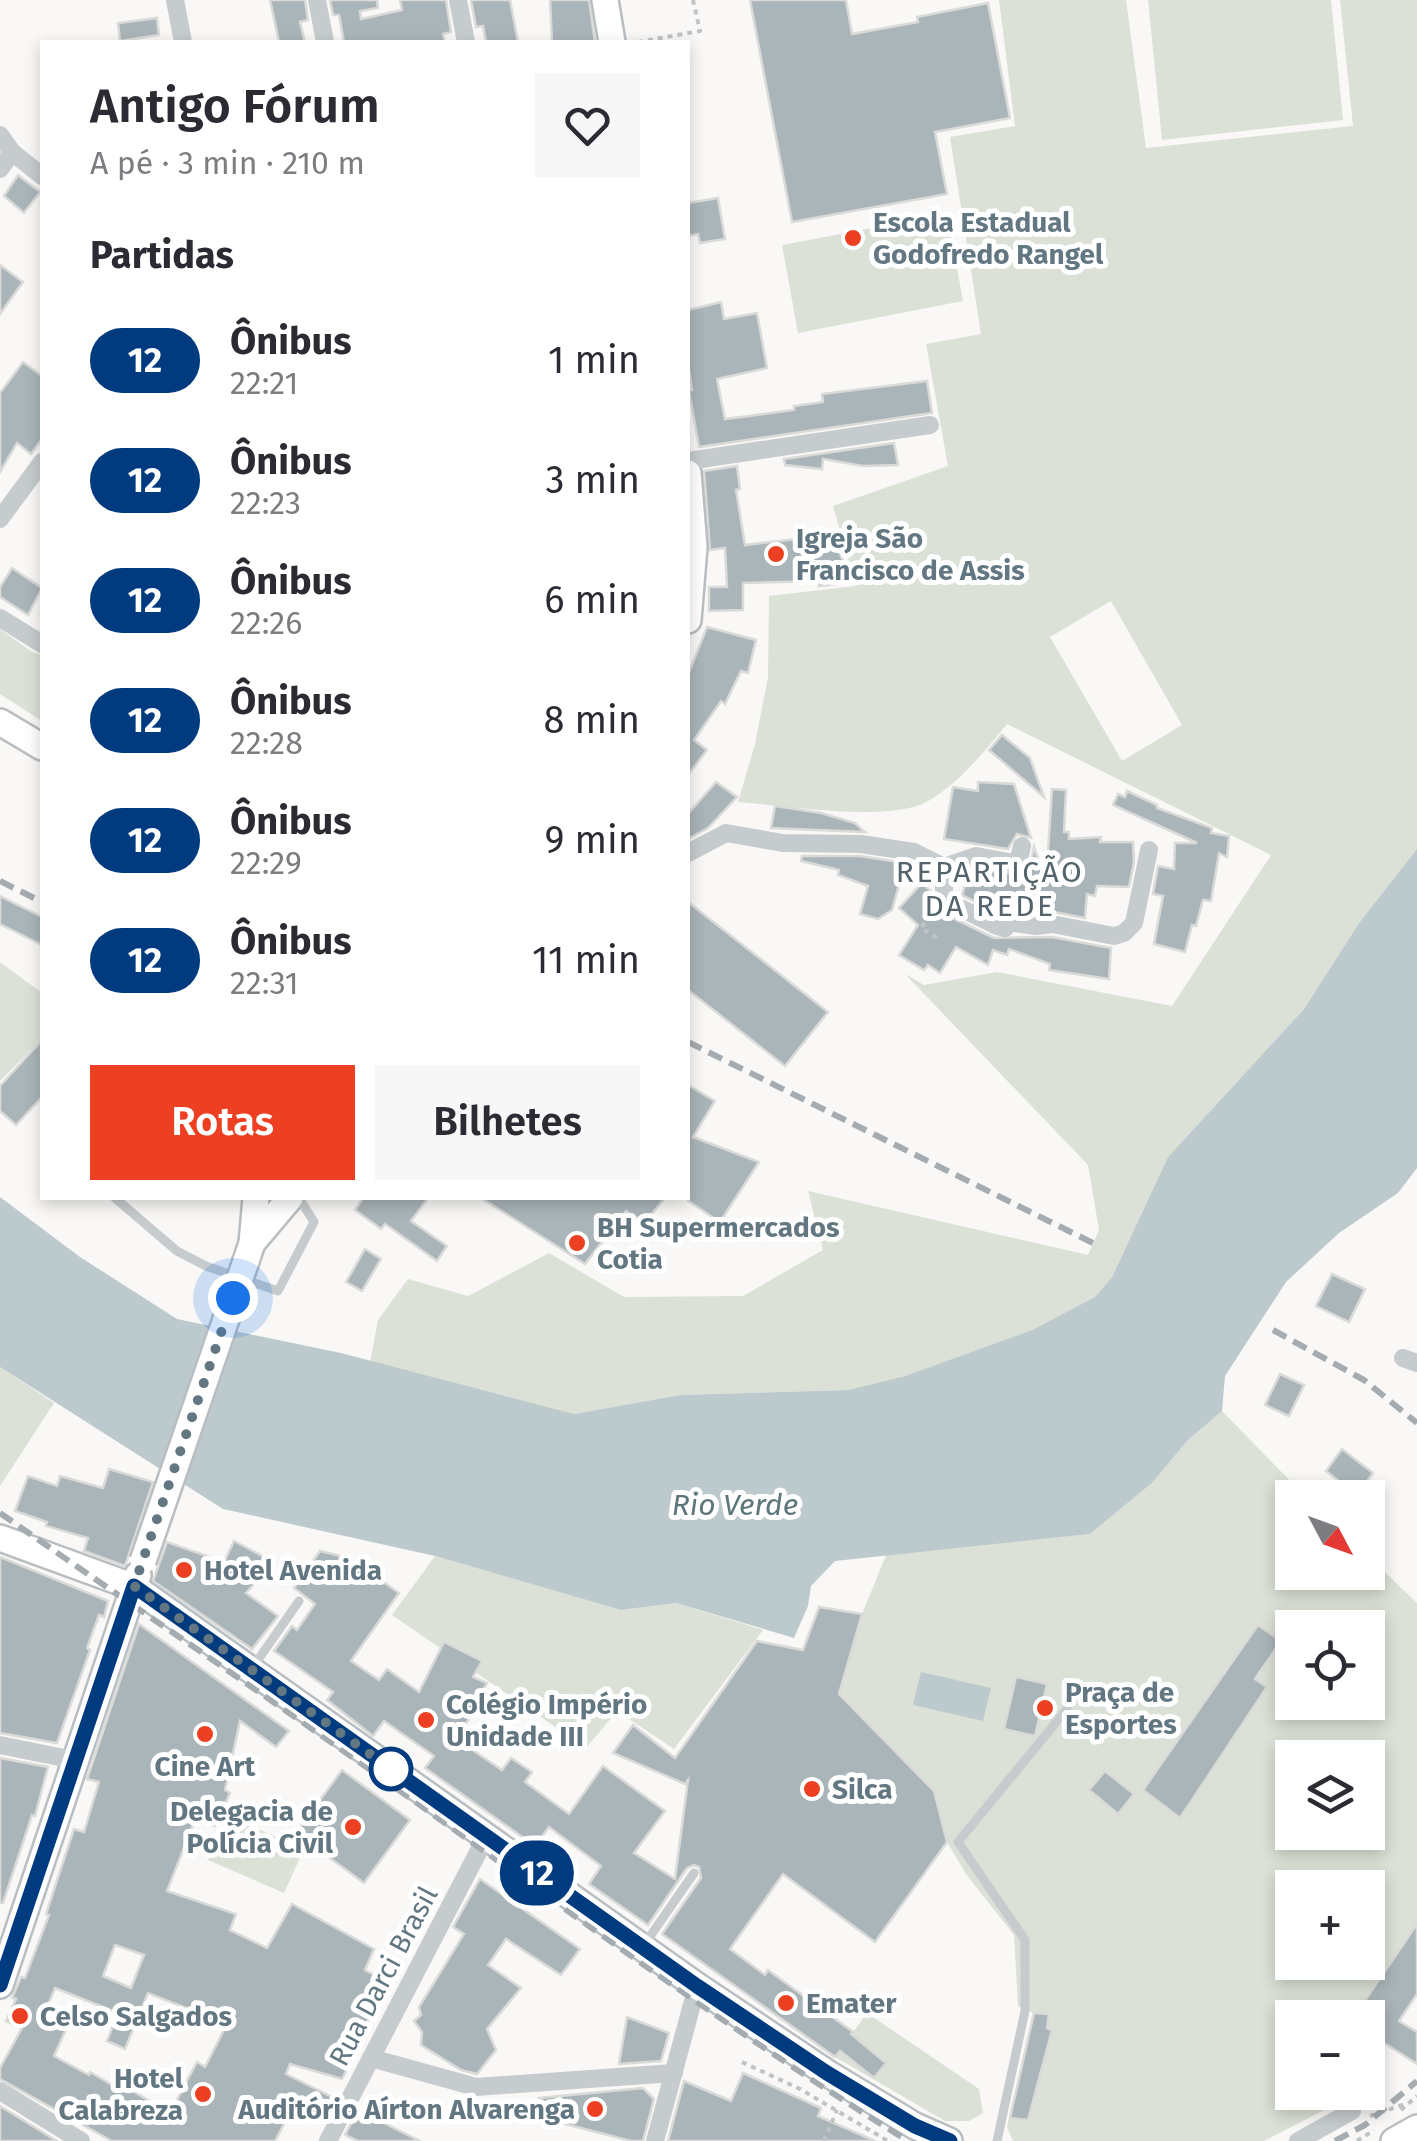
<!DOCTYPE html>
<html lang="pt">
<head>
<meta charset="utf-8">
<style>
  :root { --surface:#fff; --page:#f7f7f7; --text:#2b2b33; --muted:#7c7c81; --accent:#ed4022 }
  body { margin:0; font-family:"Fira Sans",sans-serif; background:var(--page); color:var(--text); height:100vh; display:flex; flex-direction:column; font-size:38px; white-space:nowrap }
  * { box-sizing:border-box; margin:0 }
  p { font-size:32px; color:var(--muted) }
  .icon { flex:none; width:55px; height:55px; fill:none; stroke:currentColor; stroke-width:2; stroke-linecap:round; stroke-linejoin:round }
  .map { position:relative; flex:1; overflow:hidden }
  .drawer { position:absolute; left:40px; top:40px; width:650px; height:1160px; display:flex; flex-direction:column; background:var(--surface); border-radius:0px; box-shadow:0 5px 15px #0003 }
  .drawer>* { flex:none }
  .badge { padding:0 20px; border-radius:32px; font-size:35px; line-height:65px }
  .needle { width:65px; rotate:131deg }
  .buttons { position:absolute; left:1275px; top:1480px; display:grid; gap:20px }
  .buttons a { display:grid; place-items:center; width:110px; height:110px; border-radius:0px; background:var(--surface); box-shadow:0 5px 15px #0003; font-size:50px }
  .you { position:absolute; width:50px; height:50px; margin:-25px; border:8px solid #fff; border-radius:50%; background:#1a73e8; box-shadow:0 0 0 15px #1a73e833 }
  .map>.badge { position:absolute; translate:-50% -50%; box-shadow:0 0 0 5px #fff }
  h2 { padding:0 50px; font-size:38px; line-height:90px }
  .round { display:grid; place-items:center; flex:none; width:105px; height:105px; border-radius:0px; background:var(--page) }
  .headline { display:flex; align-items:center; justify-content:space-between; height:170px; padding:0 50px }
  h1 { font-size:48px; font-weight:600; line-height:75px }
  .button { display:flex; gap:20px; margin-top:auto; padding:20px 50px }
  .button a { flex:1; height:115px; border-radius:0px; background:var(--accent); color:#fff; font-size:40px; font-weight:600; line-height:115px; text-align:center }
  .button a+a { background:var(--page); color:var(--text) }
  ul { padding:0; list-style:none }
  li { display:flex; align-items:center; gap:30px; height:120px; padding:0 50px }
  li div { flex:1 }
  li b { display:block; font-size:38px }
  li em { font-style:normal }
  li .badge { min-width:110px; font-weight:700; text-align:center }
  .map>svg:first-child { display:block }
</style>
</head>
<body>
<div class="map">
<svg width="1417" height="2141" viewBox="0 0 1417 2141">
  <rect width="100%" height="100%" fill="#f9f8f6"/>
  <g fill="#dbe1d6" fill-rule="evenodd">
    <path d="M999,0h127l20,148 207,-22 -13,-126h77v849l-58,74 -55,86 -136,148 -56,120 -17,20 -63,33 -127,46 -57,14 -168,5 -106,19 -204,-51 8,-43 30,-41 60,17 81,-43 75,44 119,-1 80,-46 -15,-59 280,64 11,-25 -11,-65 -183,-191 19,11 73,-13 175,34 99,-151 -264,-131c-23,28 -46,57 -77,76 -37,24 -147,5 -192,2l17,-58 13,-67 1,-81 87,-10 -23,-80 115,-40 -22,-122 55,-10 -31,-197 65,-11zM1111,601l71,124 -60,36 -72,-124z"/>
    <polygon points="1148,0 1331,0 1343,120 1162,140"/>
    <polygon points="947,214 963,301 798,333 782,245"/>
    <polygon points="0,629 32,652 42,655 42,721 0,694"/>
    <polygon points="0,962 42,993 42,1039 0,1081"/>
    <polygon points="0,1367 54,1403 0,1486"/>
    <path d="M1222,1411l84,86 -14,1v74h76v-16l49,47v391l-49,76v-52h-76v74l65,1 -93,48h-251l-6,-14 26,-114 -15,-7 -4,-71 -48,-61 -19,-32 -13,-51 -95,-97 23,-80 25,-61 203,-19 62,-51 36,-43zM1292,1628h76v74h-76zM1292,1758h76v74h-76zM1292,1888h76v74h-76z"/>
    <polygon points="435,1556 621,1610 676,1603 763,1630 674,1749 617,1711 586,1748 392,1615"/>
    <polygon points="228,1816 304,1849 284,1893 208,1860"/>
    <polygon points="867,2013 979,2089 983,2113 969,2121 945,2121 835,2057"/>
  </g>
  <g fill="#bdcacd">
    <polygon points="1417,849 1417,1168 1398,1193 1339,1233 1286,1282 1225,1376 1222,1411 1188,1440 1152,1483 1090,1534 835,1561 811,1586 808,1606 794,1638 676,1603 621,1610 435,1556 223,1509 0,1367 0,1197 80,1257 177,1319 341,1353 574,1414 680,1395 848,1390 905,1376 1032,1330 1095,1297 1112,1277 1168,1157 1304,1009 1359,923"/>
    <polygon points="921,1672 991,1688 983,1721 913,1705"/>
  </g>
  <g fill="#aab5b9" stroke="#dadad8" stroke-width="2.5" fill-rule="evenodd">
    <polygon points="270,0 305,0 308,20 300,22 305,42 279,42"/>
    <polygon points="330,0 377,0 378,8 360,11 361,19 402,10 400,0 446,0 451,32 443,34 445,42 344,42 339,15 333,15"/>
    <polygon points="471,0 510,0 518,42 486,42 483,26 476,27"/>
    <polygon points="550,0 589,0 595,42 552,42"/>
    <polygon points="750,0 846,0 852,34 918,22 917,17 988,3 1010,118 935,132 947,194 792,222"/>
    <polygon points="157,18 159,35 120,41 118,23"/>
    <polygon points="18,175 40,192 24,213 4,196"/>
    <polygon points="718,198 725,239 700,243 698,234 688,236 688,203"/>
    <polygon points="0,265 23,282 0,314"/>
    <polygon points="721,302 724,319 757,313 767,368 717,379 725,419 794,410 794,406 823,402 822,394 927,381 932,413 699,447 689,390 692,390 688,363 688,310"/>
    <polygon points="23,362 42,376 42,439 31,454 17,443 0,472 0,393"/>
    <polygon points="894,443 898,465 863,466 823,459 822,469 785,465 784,459"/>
    <polygon points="737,466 740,489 736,490 745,545 831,535 853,582 819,586 819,581 743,583 743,610 709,611 709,587 727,587 725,548 710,550 704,471"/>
    <polygon points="12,568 42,588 28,615 0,597 0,587"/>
    <polygon points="707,627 756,640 748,673 741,671 725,704 721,701 694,740 707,750 688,775 688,675"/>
    <polygon points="1002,735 1030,758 1044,797 989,750"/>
    <polygon points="716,782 737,797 708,828 688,839 688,814"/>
    <polygon points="978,782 1014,784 1031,838 1017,834 1008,849 944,839 953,787 978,791"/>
    <polygon points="1052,789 1066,790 1064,832 1069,832 1069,839 1101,837 1100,842 1133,842 1134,862 1129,887 1097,886 1095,896 1087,894 1085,918 1054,912 1036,913 1010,910 1000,914 962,895 969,872 977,869 1023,875 1030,868 1034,847 1046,883"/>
    <polygon points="1127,791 1157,805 1157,808 1212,828 1211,833 1229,836 1227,857 1219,853 1211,901 1203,900 1196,926 1192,925 1185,952 1154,944 1163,896 1153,894 1158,866 1174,869 1175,843 1197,843 1113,805 1118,794 1125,797"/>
    <polygon points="775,806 821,813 855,823 865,832 771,828"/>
    <polygon points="802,856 860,856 899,862 904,867 892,910 878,919 860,914 868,886 838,875 839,870 801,861"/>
    <polygon points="922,883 932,892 933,906 938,911 994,938 1052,937 1111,948 1109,979 1049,970 1050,964 1009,949 1007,955 993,950 988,965 956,947 940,973 928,965 924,970 899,955 918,925 899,908"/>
    <polygon points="0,896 42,917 42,945 0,924"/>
    <polygon points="688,902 828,1012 785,1066 688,990"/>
    <polygon points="42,1040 42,1097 16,1125 0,1111 0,1086"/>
    <polygon points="688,1085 715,1101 693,1137 759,1162 720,1222 688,1201"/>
    <polygon points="363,1198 428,1198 411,1221 447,1246 437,1261 385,1224 381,1229 355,1210"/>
    <polygon points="481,1198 665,1198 644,1223 626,1211 585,1264"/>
    <polygon points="365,1249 381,1259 362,1291 346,1282"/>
    <polygon points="1332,1274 1365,1289 1349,1322 1316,1306"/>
    <polygon points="1280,1374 1304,1385 1289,1416 1265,1405"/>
    <polygon points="1342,1449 1373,1473 1357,1495 1326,1471"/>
    <polygon points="109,1469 153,1482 125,1566 84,1551 88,1538 46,1526 47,1522 15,1511 28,1476 57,1486 60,1476 103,1488"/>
    <polygon points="234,1541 274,1562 246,1593 278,1616 252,1649 153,1581 167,1542 224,1562"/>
    <polygon points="320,1551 349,1558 399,1593 351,1661 379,1680 387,1669 419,1692 444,1642 482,1661 473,1677 487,1683 465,1726 483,1738 474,1751 502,1770 511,1758 532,1772 525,1782 569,1814 603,1766 665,1811 634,1853 675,1879 688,1780 685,1784 613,1753 633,1725 675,1758 757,1641 803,1650 819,1607 862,1614 839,1694 934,1791 947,1842 875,1942 783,1874 730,1949 765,1975 768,1970 853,2032 851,2034 886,2063 874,2078 840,2051 835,2057 662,1934 701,1878 699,1867 694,1865 687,1868 648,1925 589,1884 601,1866 549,1827 535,1846 425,1768 434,1756 384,1721 373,1736 327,1700 333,1692 274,1651 292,1626 297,1630 315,1604 294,1588"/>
    <polygon points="0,1557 108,1601 104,1617 99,1615 87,1648 90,1650 57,1743 0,1733"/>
    <path d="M139,1624l150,107 -13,16 -36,-26 -15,69 5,3 -15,33 -19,-9 -29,74 69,23 -6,16 37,18 25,-44 82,45 -9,21 24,13 -35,63 4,2 -16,31 -52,-15 -4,10 50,25 -10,18 -30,-16 -21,40h-163l-112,-62v-11l22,-40 -16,-7 10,-22 -4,-1 9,-21 4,1 24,-63 -3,-1 28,-85 10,3 15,-50 -12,-3zM115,1945l29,10 -13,33 -28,-12zM55,1988l63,25 -11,28 18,8 23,-56 79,31 -22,43 -8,-5 -27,51 -46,-27 -3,4 -31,-18 -1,3 -35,-19 13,-29 -24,-10z"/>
    <polygon points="1258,1625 1281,1641 1255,1679 1267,1687 1180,1818 1143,1790"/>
    <polygon points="1016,1677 1047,1684 1035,1736 1004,1729"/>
    <polygon points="0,1758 48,1767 35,1816 32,1815 3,1903 0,1903"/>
    <polygon points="342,1770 410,1820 364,1883 296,1833"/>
    <polygon points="1105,1771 1134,1794 1118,1814 1089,1790"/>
    <polygon points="480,1879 580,1949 561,1975 506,1939 488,1965 521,1988 487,2029 496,2050 477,2074 461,2070 421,2045 422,2032 414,2021 421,2015 419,2007 464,1934 453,1927"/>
    <polygon points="1417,1924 1417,1994 1399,2021 1417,2032 1417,2064 1384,2043 1368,2068 1368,2018 1353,2018"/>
    <polygon points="1034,2013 1049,2014 1047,2028 1052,2030 1028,2120 1010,2118"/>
    <polygon points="627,2017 669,2033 661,2061 619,2064"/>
    <polygon points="743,2073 821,2108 818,2116 875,2141 668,2141 684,2081 731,2101"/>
    <polygon points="643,2088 654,2099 643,2141 631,2141 534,2116 539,2098"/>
    <polygon points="0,2106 57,2141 0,2141"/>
    <polygon points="358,2110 420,2141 358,2141 345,2135"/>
  </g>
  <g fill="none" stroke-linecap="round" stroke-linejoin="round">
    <g stroke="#b8bec2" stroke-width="30">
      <g id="secondary">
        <polyline points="605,0 612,42"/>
        <polyline points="688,473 694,547 688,620"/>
        <polyline points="0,722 42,747"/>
        <polyline points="252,1243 290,1198"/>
        <polyline points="246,1261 252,1243 256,1198"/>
        <polyline points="0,1538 134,1587 697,1986 827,2073 915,2126 949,2141"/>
        <polyline points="0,1985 138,1575"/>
        <polyline points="1394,2141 1417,2128"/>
      </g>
    </g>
    <g stroke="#bfc3c4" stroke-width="4" stroke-dasharray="5 5" stroke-linecap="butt">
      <polyline points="638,42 700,31 693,0"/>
      <polyline points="1015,904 1023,880"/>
      <polyline points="931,915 921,928 937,938"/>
      <polyline points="742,2062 800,2089 888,2141"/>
      <polyline points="1401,2110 1417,2096"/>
      <polyline points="1370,2116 1408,2103"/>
      <polyline points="824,2141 837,2110"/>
      <polyline points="1357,2141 1374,2130"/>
    </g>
    <g stroke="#c6cbcd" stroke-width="9">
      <polyline points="115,1198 177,1251 206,1266 278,1291 314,1222 299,1198"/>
      <polyline points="253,1667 299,1601"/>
      <polyline points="644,1945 694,1873"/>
      <polyline points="997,2141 1025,2011 1025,1940 958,1842 1067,1709"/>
    </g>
    <g stroke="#c6cbcd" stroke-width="18">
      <polyline points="175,0 183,42"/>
      <polyline points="317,0 325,42"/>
      <polyline points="458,0 466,42"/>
      <polyline points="0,135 12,152 42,176"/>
      <polyline points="0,169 12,152"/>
      <polyline points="688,461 930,425"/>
      <polyline points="0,519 42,462"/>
      <polyline points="0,618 42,644"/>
      <polyline points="688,853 726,833 783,843 861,844 914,852 944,867 976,856 1018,864 1022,846"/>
      <polyline points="944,867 944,900 997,926 1005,928 1009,922 1036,926 1052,924 1114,936 1124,933 1134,923 1149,850"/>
      <polyline points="1403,1358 1417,1363"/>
      <polyline points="0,1745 74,1760"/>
      <polyline points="371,2058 476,2087 674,2073"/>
      <polyline points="0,2091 81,2141"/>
      <polyline points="328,2141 486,1837"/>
      <polyline points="655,2141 697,1986"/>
      <polyline points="1298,2141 1352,2111"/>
    </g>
    <use href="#secondary" stroke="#fff" stroke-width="25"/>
    <g stroke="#a4acb1" stroke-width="6" stroke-dasharray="15 8" stroke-linecap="butt">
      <polyline points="0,881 42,902"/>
      <polyline points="688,1042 1093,1243"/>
      <polyline points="1273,1330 1364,1380 1417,1423"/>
      <path d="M0,1513c136,95 274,188 410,285 164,117 327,237 498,343"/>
      <polyline points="1335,2141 1365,2125 1417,2081"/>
    </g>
    <g stroke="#b8bec2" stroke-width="30" stroke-linecap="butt">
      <polyline id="secondary-bridge" points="143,1561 246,1261"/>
    </g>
    <use href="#secondary-bridge" stroke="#fff" stroke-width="25"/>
  </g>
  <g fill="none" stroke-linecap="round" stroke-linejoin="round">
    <g stroke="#fff" stroke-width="22">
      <polyline id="line" points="0,1985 134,1586 697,1986 827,2073 915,2126 950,2141"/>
    </g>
    <use href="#line" stroke="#003b80" stroke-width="15"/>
    <polyline stroke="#627782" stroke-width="10" stroke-dasharray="0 18" points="233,1298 134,1586 391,1769"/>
  </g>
  <g fill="#ed4022" stroke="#fff" stroke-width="4">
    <circle cx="853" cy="238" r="10"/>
    <circle cx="776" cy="554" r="10"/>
    <circle cx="577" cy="1243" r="10"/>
    <circle cx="184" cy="1570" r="10"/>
    <circle cx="1045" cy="1708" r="10"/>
    <circle cx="426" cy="1720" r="10"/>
    <circle cx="205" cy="1734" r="10"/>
    <circle cx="812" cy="1789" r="10"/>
    <circle cx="353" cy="1827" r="10"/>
    <circle cx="786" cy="2003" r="10"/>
    <circle cx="20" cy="2016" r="10"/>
    <circle cx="203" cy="2094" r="10"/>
    <circle cx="595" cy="2109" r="10"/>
  </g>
  <circle fill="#fff" stroke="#003b80" stroke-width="5" cx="391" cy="1769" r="20"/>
  <g text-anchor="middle" stroke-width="10" stroke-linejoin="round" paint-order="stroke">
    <g font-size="28" font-weight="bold" fill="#627782" stroke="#fff" text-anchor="start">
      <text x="873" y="232">Escola Estadual<tspan x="873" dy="32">Godofredo Rangel</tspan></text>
      <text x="796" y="548">Igreja São<tspan x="796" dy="32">Francisco de Assis</tspan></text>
      <text x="597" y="1237">BH Supermercados<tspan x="597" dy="32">Cotia</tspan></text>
      <text x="204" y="1580">Hotel Avenida</text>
      <text x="1065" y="1702">Praça de<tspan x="1065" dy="32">Esportes</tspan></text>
      <text x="446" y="1714">Colégio Império<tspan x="446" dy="32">Unidade III</tspan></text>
      <text x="205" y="1776" text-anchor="middle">Cine Art</text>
      <text x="832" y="1799">Silca</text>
      <text x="333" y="1821" text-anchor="end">Delegacia de<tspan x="333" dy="32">Polícia Civil</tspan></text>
      <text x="806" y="2013">Emater</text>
      <text x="40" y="2026">Celso Salgados</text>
      <text x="183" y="2088" text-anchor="end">Hotel<tspan x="183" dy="32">Calabreza</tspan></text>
      <text x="575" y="2119" text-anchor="end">Auditório Aírton Alvarenga</text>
    </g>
    <g font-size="28" fill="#627782" stroke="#fff">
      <text transform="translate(383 1976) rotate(-62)" y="10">Rua Darci Brasil</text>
    </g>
    <g font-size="30" letter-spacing="2.5" fill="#54646d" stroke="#fff">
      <text x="990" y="882">REPARTIÇÃO<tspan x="990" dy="34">DA REDE</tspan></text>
    </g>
    <g font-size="30" font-style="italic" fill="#5d767c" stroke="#fff">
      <text x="735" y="1515">Rio Verde</text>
    </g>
  </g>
</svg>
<div class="buttons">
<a><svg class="needle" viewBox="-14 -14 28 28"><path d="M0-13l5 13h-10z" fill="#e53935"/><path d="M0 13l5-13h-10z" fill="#7c7c81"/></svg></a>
<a><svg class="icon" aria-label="locate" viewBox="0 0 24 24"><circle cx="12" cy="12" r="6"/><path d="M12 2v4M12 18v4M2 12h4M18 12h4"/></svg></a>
<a><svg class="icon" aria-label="layers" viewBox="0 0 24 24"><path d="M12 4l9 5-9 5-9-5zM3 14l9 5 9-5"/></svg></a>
<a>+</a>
<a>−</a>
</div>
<div class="you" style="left:233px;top:1298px"></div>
<b class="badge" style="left:537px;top:1873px;background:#003b80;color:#fff">12</b>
<section class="drawer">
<div class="headline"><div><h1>Antigo Fórum</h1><p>A pé · 3 min · 210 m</p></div><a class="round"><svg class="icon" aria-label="heart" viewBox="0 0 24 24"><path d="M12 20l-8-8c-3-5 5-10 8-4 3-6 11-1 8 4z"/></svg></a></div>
<h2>Partidas</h2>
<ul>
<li><span class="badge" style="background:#003b80;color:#fff">12</span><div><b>Ônibus</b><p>22:21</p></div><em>1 min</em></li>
<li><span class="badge" style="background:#003b80;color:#fff">12</span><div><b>Ônibus</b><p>22:23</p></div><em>3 min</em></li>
<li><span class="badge" style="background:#003b80;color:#fff">12</span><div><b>Ônibus</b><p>22:26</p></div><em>6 min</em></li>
<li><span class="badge" style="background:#003b80;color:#fff">12</span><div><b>Ônibus</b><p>22:28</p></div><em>8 min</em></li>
<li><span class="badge" style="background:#003b80;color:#fff">12</span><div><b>Ônibus</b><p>22:29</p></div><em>9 min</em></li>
<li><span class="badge" style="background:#003b80;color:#fff">12</span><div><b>Ônibus</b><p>22:31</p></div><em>11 min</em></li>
</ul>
<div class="button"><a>Rotas</a><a>Bilhetes</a></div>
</section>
</div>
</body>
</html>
